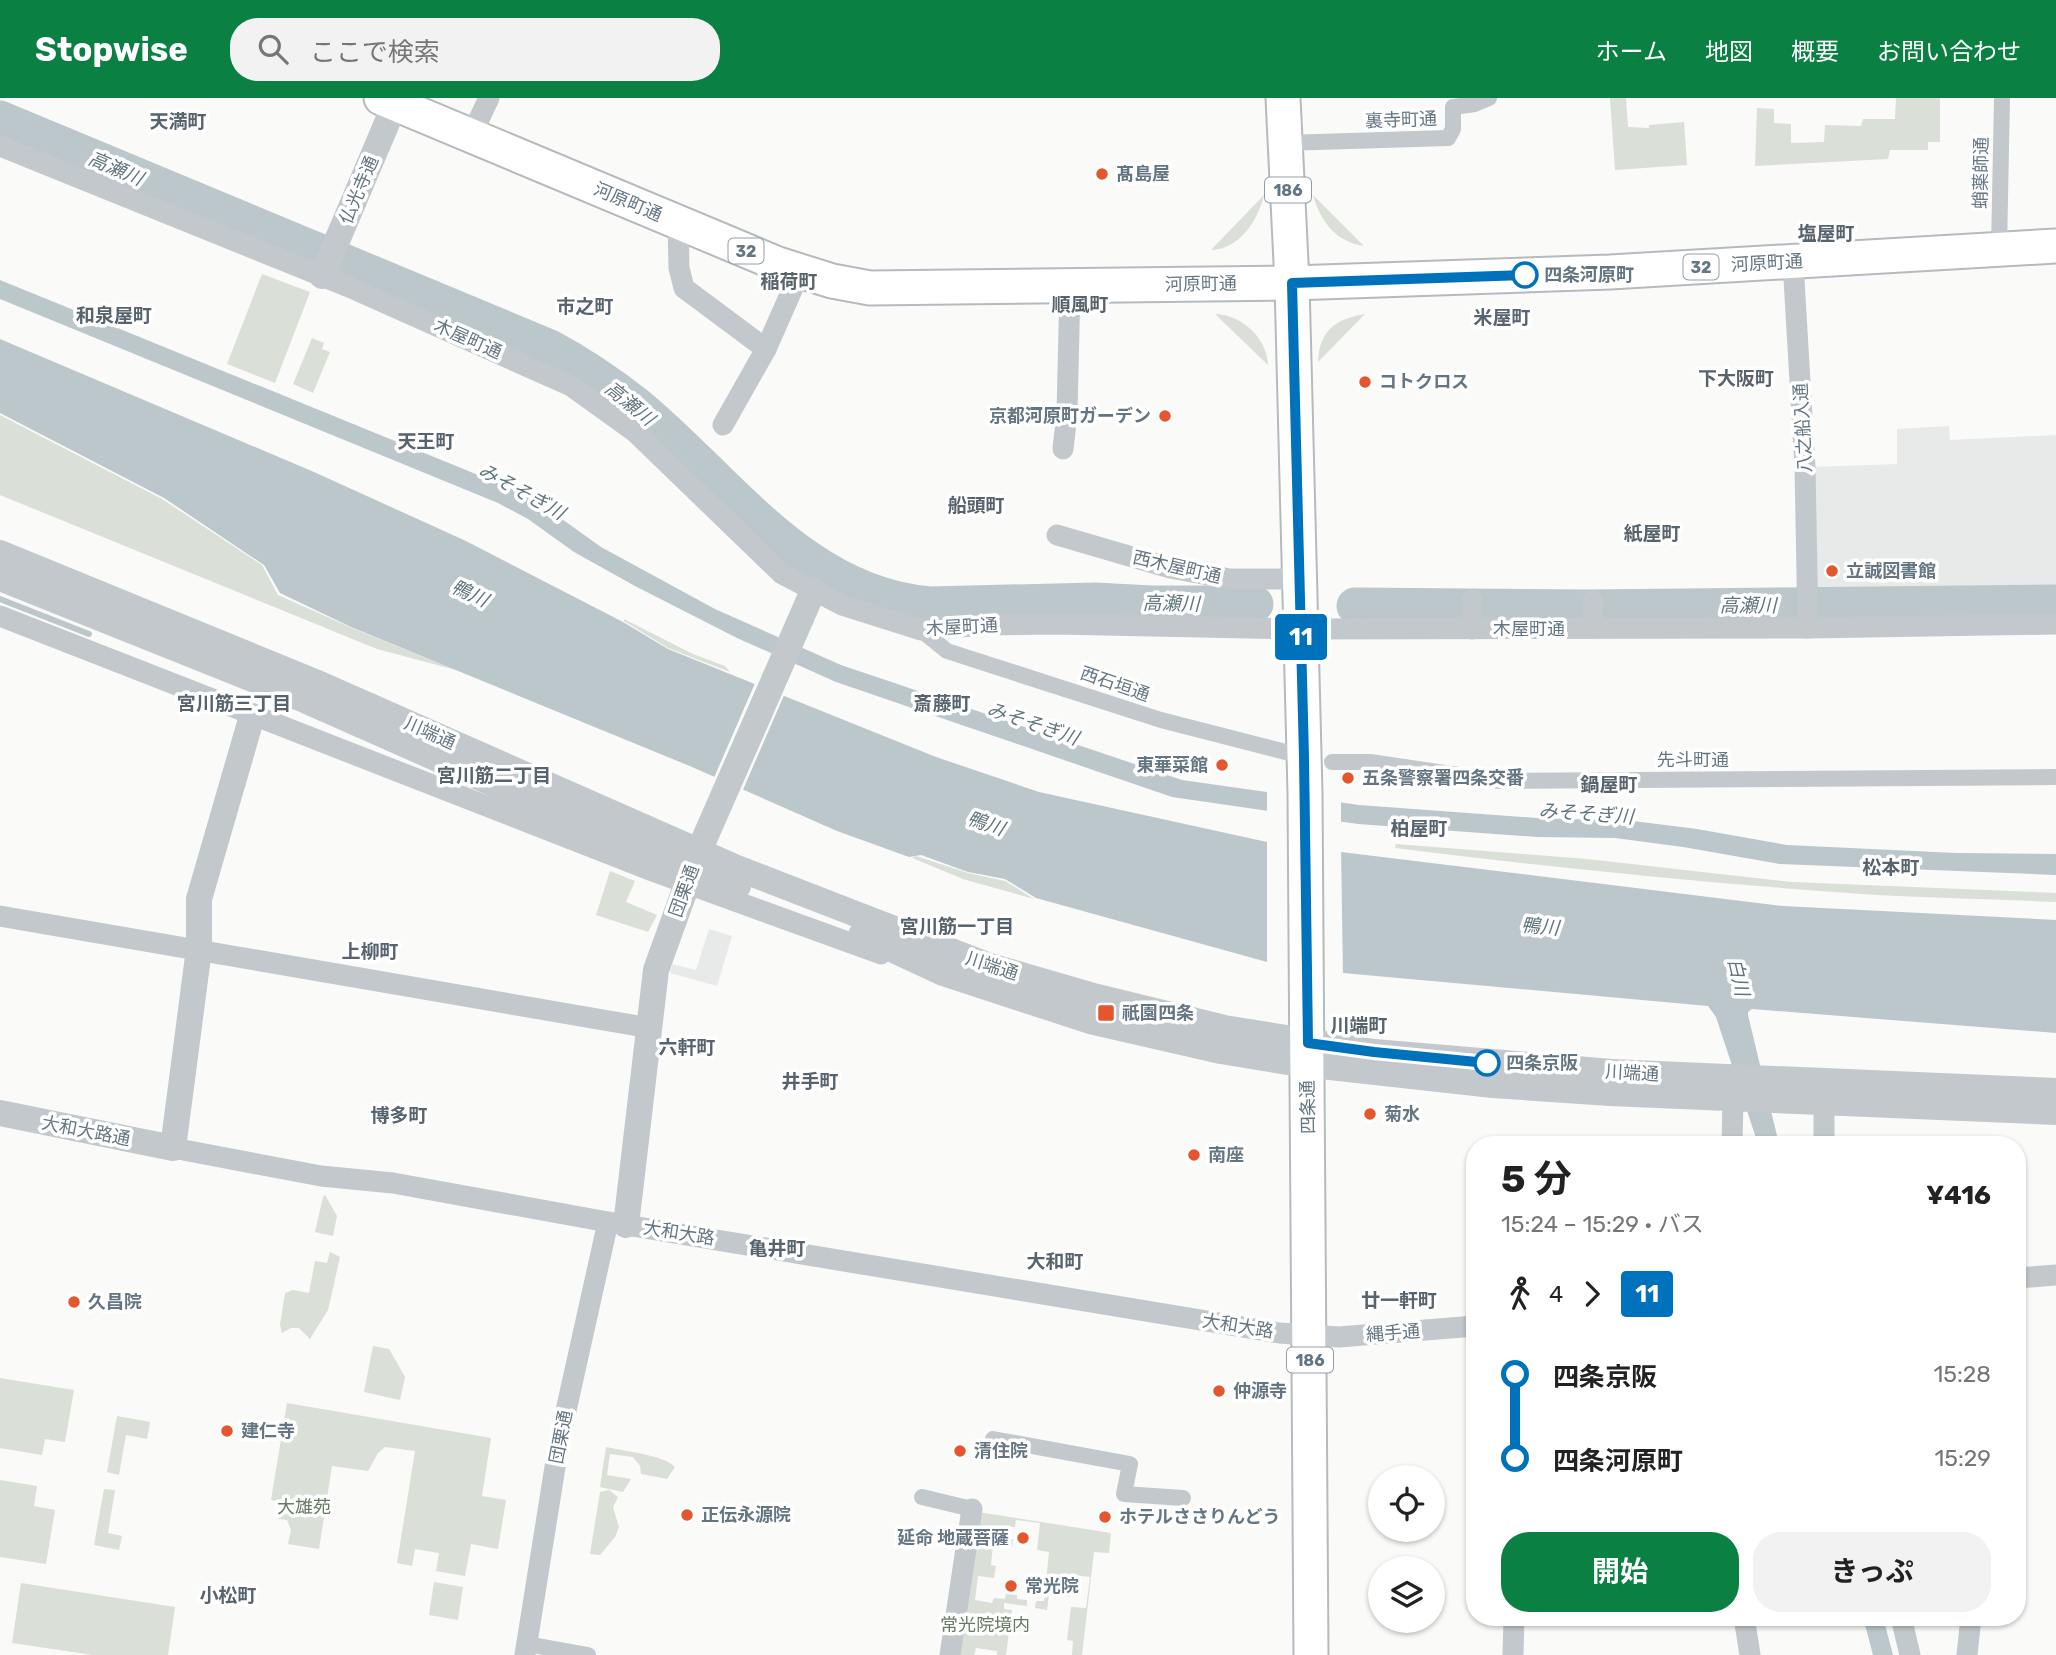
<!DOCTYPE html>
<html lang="ja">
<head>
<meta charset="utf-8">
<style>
  :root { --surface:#fff; --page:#f2f2f2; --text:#222; --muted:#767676; --accent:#0b8043 }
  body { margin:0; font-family:Rubik,"Noto Sans JP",sans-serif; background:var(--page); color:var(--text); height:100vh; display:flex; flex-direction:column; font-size:26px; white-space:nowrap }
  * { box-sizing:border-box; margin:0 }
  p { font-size:23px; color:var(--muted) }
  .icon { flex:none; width:38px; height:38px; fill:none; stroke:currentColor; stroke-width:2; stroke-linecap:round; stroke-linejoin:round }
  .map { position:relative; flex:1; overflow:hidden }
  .side { position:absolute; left:1466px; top:1038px; width:560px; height:490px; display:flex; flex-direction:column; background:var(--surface); border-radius:28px; box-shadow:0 2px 5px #0004 }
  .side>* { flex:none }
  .badge { padding:0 14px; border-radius:5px; font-size:24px; line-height:46px }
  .tools { position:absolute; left:1368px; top:1367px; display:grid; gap:14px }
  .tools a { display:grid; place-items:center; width:77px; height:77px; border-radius:50%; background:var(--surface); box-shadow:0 2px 5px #0004; font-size:35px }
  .map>.badge { position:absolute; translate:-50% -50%; box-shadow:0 0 0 4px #fff }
  .legs { display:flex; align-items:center; gap:10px; height:77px; padding:0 35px; font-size:23px }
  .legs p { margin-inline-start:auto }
  .overview { display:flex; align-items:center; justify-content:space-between; height:119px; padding:0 35px }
  h1 { font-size:38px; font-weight:700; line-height:52px }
  .button { display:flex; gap:14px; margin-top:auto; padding:14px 35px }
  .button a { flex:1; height:80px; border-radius:28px; background:var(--accent); color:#fff; font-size:28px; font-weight:700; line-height:80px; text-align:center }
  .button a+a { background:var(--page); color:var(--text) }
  ul { padding:0 35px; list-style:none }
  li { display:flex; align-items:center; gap:24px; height:84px; font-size:26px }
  li i { display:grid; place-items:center; width:10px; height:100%; margin:0 9px; background:currentColor }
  li i::after { content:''; width:18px; height:18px; margin:-9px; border:5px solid; border-radius:50%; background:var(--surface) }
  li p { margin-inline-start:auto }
  li:first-child i { background:linear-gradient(#0000 50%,currentColor 0) }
  li:last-child i { background:linear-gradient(currentColor 50%,#0000 0) }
  header { display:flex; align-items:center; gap:42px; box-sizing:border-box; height:98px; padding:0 35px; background:var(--accent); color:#fff }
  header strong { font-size:33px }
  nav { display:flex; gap:38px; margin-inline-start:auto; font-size:24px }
  .search { width:490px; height:63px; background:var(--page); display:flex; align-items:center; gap:18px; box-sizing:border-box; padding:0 24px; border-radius:28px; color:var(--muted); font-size:26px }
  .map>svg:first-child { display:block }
</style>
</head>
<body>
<header>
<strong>Stopwise</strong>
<div class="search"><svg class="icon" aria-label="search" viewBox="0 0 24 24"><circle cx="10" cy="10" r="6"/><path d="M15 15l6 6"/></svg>ここで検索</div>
<nav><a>ホーム</a><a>地図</a><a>概要</a><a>お問い合わせ</a></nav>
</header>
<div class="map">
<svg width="2056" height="1557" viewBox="0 0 2056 1557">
  <rect width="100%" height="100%" fill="#fafaf8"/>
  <g fill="#e8e9e9">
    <polygon points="1949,328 1950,342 2056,337 2056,496 1814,501 1810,369 1897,366 1897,331"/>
    <polygon points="709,831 732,838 717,888 670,875 672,866 696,872"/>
  </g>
  <g fill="#dadfd7">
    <polygon points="1610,0 1626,0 1628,29 1649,30 1649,27 1684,24 1687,67 1615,72"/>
    <polygon points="1896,0 1940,0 1940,44 1928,44 1928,52 1890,52 1888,61 1755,68 1757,10 1774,11 1774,25 1791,26 1791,45 1824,44 1825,27 1861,28 1863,21 1895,21"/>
    <path d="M1264,97c-6,25 -24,54 -53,55z"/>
    <path d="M1313,97l51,51c-29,-4 -44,-26 -51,-51z"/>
    <polygon points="262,176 310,194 275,285 227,266"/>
    <path d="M1215,216c27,1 52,24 53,51z"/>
    <path d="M1365,216l-47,48c1,-31 17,-43 47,-48z"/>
    <polygon points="312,240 324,245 322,251 330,254 313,295 293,286"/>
    <polygon points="0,317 162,401 262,467 278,497 352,530 456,572 377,551 0,397"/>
    <polygon points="624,521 693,556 725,568 730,574 668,550 624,523"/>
    <path d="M1396,746l191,15 205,23 264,11v9c-60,-3 -120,-4 -180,-7 -161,-11 -321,-27 -481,-47z"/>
    <polygon points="916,758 968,775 1005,783 1034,801 963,781 912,760"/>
    <polygon points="610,773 635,783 626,804 657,817 648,834 596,817"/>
    <polygon points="325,1097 337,1118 333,1138 315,1134 323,1099"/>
    <polygon points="330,1154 340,1159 328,1212 310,1241 299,1230 291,1230 282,1235 280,1227 285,1195 293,1192 309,1195 315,1163 327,1165"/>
    <polygon points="373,1248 389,1251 405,1279 400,1302 364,1294"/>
    <polygon points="0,1280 74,1292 65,1344 45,1341 42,1357 0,1350"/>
    <polygon points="287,1305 491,1340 482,1398 506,1402 498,1451 471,1446 465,1478 436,1473 439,1455 415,1451 412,1468 397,1465 415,1353 385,1349 378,1355 368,1373 332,1368 319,1451 288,1446 291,1432 287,1422 278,1421 281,1404 271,1402"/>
    <polygon points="117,1318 150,1324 147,1341 126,1337 119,1377 107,1374"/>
    <path d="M606,1349c18,4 58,8 69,20l-8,12 -26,-5 -1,-8 -7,-9 -23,-3 -3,21 24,4 -8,13 -23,-5z"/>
    <polygon points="0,1382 37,1388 34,1408 55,1412 46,1466 0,1459"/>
    <polygon points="104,1391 115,1392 108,1435 122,1438 119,1452 94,1447"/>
    <polygon points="609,1392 618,1399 613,1409 619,1429 615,1439 600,1457 590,1456 600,1394"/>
    <polygon points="978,1414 1111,1435 1109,1455 1094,1454 1082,1557 1072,1557 1073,1543 1067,1542 1071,1509 1086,1510 1090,1479 1073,1477 1070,1499 1049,1497 1047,1512 1035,1510 1036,1503 1044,1503 1049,1454 1037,1452 1040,1425 1016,1422 1015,1429 1011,1429 1009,1440 1013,1441 1012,1449 993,1447 991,1467 996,1468 994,1480 978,1478 975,1502 992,1505 994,1500 1005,1501 1006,1496 1017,1497 1017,1501 1027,1502 1027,1508 1004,1505 1004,1511 1012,1512 1006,1557 997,1557 997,1553 976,1550 974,1557 957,1557"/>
    <polygon points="434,1484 463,1489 458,1522 429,1517"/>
    <polygon points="21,1485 175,1509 168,1557 93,1557 12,1545"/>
  </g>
  <g fill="#bbc7cb">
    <polygon points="0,182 510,390 541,406 601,449 715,511 841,567 1182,682 1359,707 1537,720 1633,723 1697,731 1787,747 1956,755 2056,756 2056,777 1780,766 1683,749 1615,740 1537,739 1358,726 1172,699 836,584 737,540 635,488 574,454 528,421 498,405 0,201"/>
    <polygon points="0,241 314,374 466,443 623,524 668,551 936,659 1039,694 1267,744 1341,754 1783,808 2056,822 2056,935 1752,911 1748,914 1748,917 1779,1046 1758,1046 1716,919 1708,908 1343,875 1267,864 1036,800 1005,781 968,774 921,757 909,759 837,733 692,669 351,529 280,495 264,467 164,400 0,315"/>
    <polygon points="1863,1519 1883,1519 1893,1557 1873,1557"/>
  </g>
  <g fill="#fafaf8">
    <polygon points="756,583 785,595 742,694 713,682"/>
    <polygon points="1267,691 1341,701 1341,727 1267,717"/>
    <polygon points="1267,740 1341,751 1343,879 1267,867"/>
  </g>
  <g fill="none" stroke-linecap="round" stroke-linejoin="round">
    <polyline stroke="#bbc7cb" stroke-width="6" points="0,501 89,536"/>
    <g stroke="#bbc7cb" stroke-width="37">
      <path d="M0,21l550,229c30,16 58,35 85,56 91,74 167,191 295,201l165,-4 56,3h104"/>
      <polyline points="1355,508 1587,510 2056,505"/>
    </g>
    <g stroke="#b5babe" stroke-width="37">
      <g id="primary">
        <polyline points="381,0 778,166 832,183 870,190 1292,185 1610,174 2056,148"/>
        <polyline points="1283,0 1292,185 1305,695 1311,1557"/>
      </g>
    </g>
    <g stroke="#c3c8cc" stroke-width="16">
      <polyline points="1284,45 1448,40 1453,31 1453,9 1475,6 1489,0"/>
      <polyline points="1999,151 2002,0"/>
      <polyline points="921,532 947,553 1161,622 1305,659"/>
      <polyline points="1332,664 1370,664 1500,683 2056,679"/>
      <polyline points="993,1341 1130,1366 1124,1396 1183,1400"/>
      <polyline points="922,1399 972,1411"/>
      <polyline points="527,1546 588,1557"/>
    </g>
    <g stroke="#c3c8cc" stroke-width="21">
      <polyline points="471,38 489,0"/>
      <polyline points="0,48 349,189 571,288 635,334 782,476 842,507 921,532 985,527 1055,526 1301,531 1808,530 2056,526"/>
      <polyline points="678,125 679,170 684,190 766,251 723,327"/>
      <polyline points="1793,164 1805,369 1808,530"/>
      <polyline points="766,251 800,174"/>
      <polyline points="1063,351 1067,315 1070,188"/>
      <polyline points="1057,437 1170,470 1230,481 1300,481"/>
      <polyline points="0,518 655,774 881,856"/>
      <polyline points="1592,530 1593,503"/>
      <polyline points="1472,531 1472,502"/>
      <polyline points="0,818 650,930"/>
      <polyline points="1824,1004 1824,1046"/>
      <polyline points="1732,1046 1733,1000"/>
      <polyline points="173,1050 321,1078 393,1085 608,1124 1279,1235 1339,1239 1475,1228"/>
      <polyline points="2018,1180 2056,1177"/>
      <polyline points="1744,1519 1750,1557"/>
      <polyline points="1901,1519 1910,1557"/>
      <polyline points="525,1557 559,1344 608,1124"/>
      <polyline points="950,1557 972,1411"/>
      <polyline points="1513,1557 1514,1519"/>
      <polyline points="1967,1557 1971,1519"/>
    </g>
    <g stroke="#c3c8cc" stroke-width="26">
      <polyline points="322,178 395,6"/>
      <polyline points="0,455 315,584 732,768 990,868 1097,899 1224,930 1374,954 1611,974 2056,993"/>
      <polyline points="0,480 307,603 661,760 738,788"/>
      <polyline points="861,837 943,875 1090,923 1221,953 1294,965 1493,987 1610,995 2056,1014"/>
      <polyline points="0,1015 173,1050 199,851 199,801 252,618"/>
      <polyline points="626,1127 656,872 699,753 813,493"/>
    </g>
    <use href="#primary" stroke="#fff" stroke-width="33"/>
  </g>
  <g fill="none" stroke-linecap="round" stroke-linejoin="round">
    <g stroke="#fff" stroke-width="16">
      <polyline id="line-1" points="1487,965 1374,954 1308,945 1304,659 1292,185 1525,177"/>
    </g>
    <use href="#line-1" stroke="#0072bc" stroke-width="10"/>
  </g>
  <g fill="#e4572e" stroke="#fff" stroke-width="2.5">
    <circle cx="1102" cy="76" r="7"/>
    <circle cx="1365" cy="284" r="7"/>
    <circle cx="1165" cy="318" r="7"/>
    <circle cx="1832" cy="473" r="7"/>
    <circle cx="1222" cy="667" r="7"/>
    <circle cx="1348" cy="680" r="7"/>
    <rect x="1097" y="906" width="18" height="18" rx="3.5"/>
    <circle cx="1370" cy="1016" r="7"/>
    <circle cx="1194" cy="1057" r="7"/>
    <circle cx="74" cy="1204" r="7"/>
    <circle cx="1219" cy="1293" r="7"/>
    <circle cx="227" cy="1333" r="7"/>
    <circle cx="960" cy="1353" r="7"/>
    <circle cx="687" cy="1417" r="7"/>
    <circle cx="1105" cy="1419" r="7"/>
    <circle cx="1023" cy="1440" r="7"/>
    <circle cx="1011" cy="1488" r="7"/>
  </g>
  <g fill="#fff" stroke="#0072bc" stroke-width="3.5">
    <circle cx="1525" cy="177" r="12"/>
    <circle cx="1487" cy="965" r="12"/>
  </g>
  <g text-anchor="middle" stroke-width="7" stroke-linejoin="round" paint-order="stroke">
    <g fill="#fff" stroke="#939fa8" stroke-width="2">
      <rect x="1265" y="79.5" width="46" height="25" rx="5"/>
      <rect x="728.5" y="140.5" width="35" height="25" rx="5"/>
      <rect x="1683.5" y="156.5" width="35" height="25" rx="5"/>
      <rect x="1287" y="1249.5" width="46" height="25" rx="5"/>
    </g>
    <g font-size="16" font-weight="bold" fill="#657683">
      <text x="1288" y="98">186</text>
      <text x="746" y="159">32</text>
      <text x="1701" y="175">32</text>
      <text x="1310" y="1268">186</text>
    </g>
    <g font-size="18" fill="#657683" stroke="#fff">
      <text transform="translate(1401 22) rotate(-2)" y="6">裏寺町通</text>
      <text transform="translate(1981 75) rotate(-89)" y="6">蛸薬師通</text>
      <text transform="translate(359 92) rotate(-67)" y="6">仏光寺通</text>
      <text transform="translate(628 104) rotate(23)" y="6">河原町通</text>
      <text transform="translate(1767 165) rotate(-3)" y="6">河原町通</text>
      <text transform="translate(1201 186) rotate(-1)" y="6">河原町通</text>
      <text transform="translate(468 241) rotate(24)" y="6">木屋町通</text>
      <text transform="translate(1803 330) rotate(-93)" y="6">八之船入通</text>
      <text transform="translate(1177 469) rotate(13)" y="6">西木屋町通</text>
      <text transform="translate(962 529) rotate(-3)" y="6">木屋町通</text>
      <text x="1529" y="537">木屋町通</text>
      <text transform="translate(1115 586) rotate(19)" y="6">西石垣通</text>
      <text transform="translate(430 635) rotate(24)" y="6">川端通</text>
      <text x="1693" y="668">先斗町通</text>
      <text transform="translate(684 793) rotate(-70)" y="6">団栗通</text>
      <text transform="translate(992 868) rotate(18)" y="6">川端通</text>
      <text transform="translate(1632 975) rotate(3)" y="6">川端通</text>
      <text transform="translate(1308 1009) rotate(-91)" y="6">四条通</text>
      <text transform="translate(86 1033) rotate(11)" y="6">大和大路通</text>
      <text transform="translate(679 1135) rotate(9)" y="6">大和大路</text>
      <text transform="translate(1238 1228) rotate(9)" y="6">大和大路</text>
      <text transform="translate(1393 1235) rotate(-4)" y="6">縄手通</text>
      <text transform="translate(561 1339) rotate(-79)" y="6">団栗通</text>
    </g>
    <g font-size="18" font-weight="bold" fill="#657683" stroke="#fff" text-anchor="start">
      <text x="1116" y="82">髙島屋</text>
      <text x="1379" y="290">コトクロス</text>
      <text x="1151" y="324" text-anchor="end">京都河原町ガーデン</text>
      <text x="1846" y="479">立誠図書館</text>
      <text x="1208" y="673" text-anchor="end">東華菜館</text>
      <text x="1362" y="686">五条警察署四条交番</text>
      <text x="1122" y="921">祇園四条</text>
      <text x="1384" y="1022">菊水</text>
      <text x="1208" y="1063">南座</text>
      <text x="88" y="1210">久昌院</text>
      <text x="1233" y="1299">仲源寺</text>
      <text x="241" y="1339">建仁寺</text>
      <text x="974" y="1359">清住院</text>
      <text x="701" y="1423">正伝永源院</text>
      <text x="1119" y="1425">ホテルささりんどう</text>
      <text x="1009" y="1446" text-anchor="end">延命 地蔵菩薩</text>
      <text x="1025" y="1494">常光院</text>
    </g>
    <g font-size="18" font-weight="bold" fill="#657683" stroke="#fff" text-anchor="start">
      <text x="1544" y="183">四条河原町</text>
      <text x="1506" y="971">四条京阪</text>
    </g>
    <g font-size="18" fill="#687a64" stroke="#fff">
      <text x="304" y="1415">大雄苑</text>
      <text x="985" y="1533">常光院境内</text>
    </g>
    <g font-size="19" font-weight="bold" fill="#57646e" stroke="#fff">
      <text x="178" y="30">天満町</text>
      <text x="1826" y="142">塩屋町</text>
      <text x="789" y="190">稲荷町</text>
      <text x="1080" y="213">順風町</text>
      <text x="585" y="215">市之町</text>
      <text x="114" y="224">和泉屋町</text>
      <text x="1502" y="226">米屋町</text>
      <text x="1736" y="287">下大阪町</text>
      <text x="426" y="350">天王町</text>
      <text x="976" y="414">船頭町</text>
      <text x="1652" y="442">紙屋町</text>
      <text x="234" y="612">宮川筋三丁目</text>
      <text x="942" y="612">斎藤町</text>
      <text x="494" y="684">宮川筋二丁目</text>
      <text x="1609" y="693">鍋屋町</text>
      <text x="1419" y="737">柏屋町</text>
      <text x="1891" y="776">松本町</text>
      <text x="957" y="835">宮川筋一丁目</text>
      <text x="370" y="860">上柳町</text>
      <text x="1359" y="934">川端町</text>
      <text x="687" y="956">六軒町</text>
      <text x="810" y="990">井手町</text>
      <text x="399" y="1024">博多町</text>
      <text x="777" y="1157">亀井町</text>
      <text x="1055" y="1170">大和町</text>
      <text x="1399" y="1209">廿一軒町</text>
      <text x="228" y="1504">小松町</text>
    </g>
    <g font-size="19" font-style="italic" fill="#60757c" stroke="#fff">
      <text transform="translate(116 70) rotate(23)" y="7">高瀬川</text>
      <text transform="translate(630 305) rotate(39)" y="7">高瀬川</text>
      <text transform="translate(522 393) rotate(29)" y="7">みそそぎ川</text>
      <text transform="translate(470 495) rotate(25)" y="7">鴨川</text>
      <text transform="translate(1171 505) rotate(1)" y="7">高瀬川</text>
      <text x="1748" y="514">高瀬川</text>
      <text transform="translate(1033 625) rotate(19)" y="7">みそそぎ川</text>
      <text transform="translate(1586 715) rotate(4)" y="7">みそそぎ川</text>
      <text transform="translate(986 725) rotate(19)" y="7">鴨川</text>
      <text transform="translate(1540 828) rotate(5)" y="7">鴨川</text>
      <text transform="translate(1739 879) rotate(77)" y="7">白川</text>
    </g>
  </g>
</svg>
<div class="tools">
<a><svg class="icon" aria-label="locate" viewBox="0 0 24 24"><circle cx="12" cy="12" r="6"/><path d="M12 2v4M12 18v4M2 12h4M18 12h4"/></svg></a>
<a><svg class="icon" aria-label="layers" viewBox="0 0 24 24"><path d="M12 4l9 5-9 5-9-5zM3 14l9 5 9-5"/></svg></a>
</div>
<b class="badge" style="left:1301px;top:539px;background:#0072bc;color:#fff">11</b>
<section class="side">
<div class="overview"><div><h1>5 分</h1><p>15:24 – 15:29 · バス</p></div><b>¥416</b></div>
<div class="legs"><svg class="icon" aria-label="walk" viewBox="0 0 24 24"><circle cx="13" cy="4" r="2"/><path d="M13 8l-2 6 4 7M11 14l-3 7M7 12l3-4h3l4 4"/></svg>4<svg class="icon" aria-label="forward" viewBox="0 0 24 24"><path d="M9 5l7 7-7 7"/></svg><b class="badge" style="background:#0072bc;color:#fff">11</b></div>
<ul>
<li><i style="color:#0072bc"></i><b>四条京阪</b><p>15:28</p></li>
<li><i style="color:#0072bc"></i><b>四条河原町</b><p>15:29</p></li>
</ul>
<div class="button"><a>開始</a><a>きっぷ</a></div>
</section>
</div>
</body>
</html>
